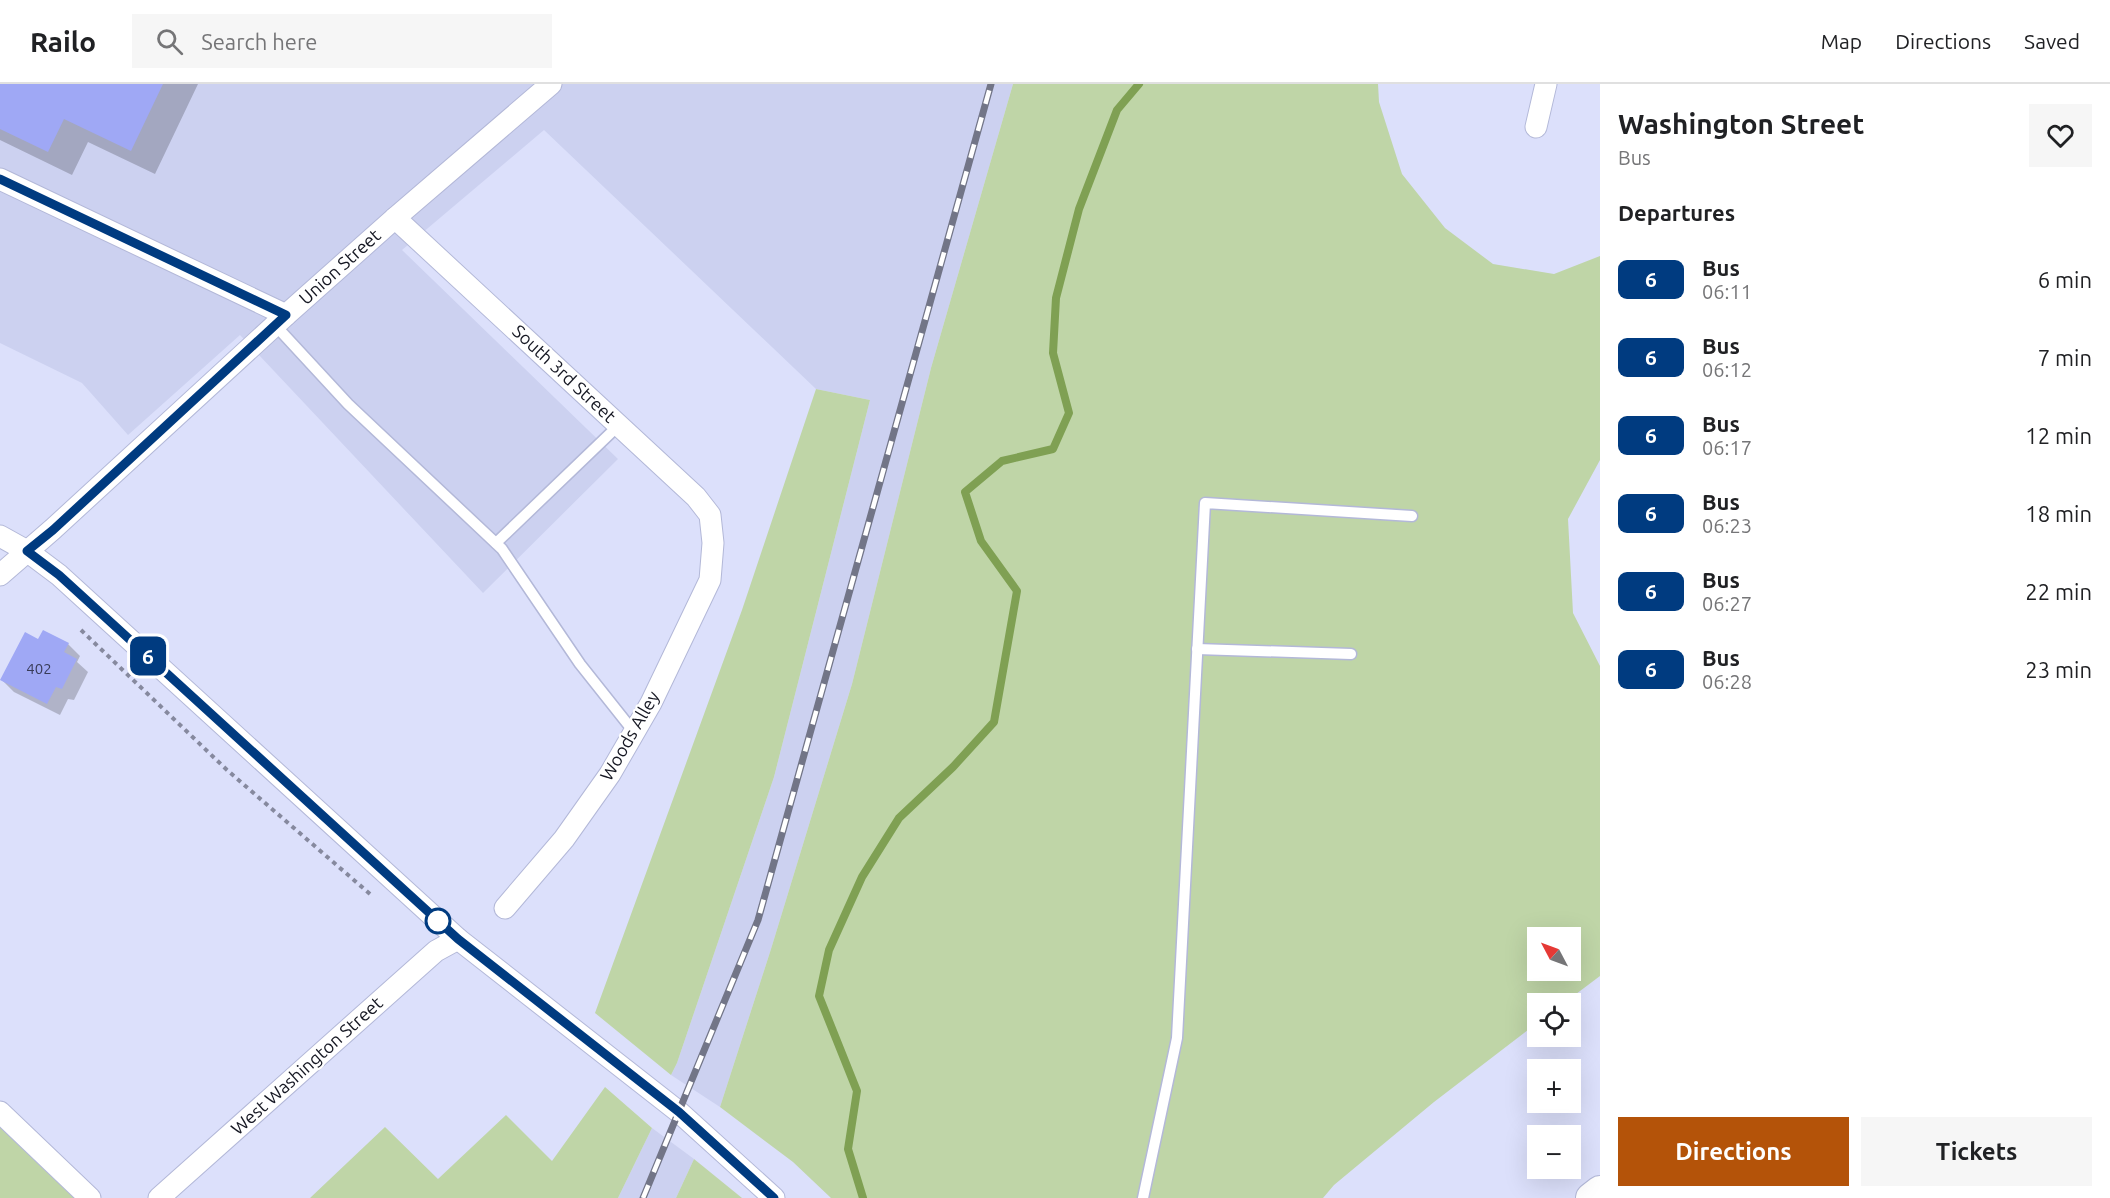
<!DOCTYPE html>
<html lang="en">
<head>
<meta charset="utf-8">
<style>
  :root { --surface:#fff; --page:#f6f6f6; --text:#202124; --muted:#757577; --line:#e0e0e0; --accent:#b45309 }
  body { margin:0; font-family:Ubuntu,sans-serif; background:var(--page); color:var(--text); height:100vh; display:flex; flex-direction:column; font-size:22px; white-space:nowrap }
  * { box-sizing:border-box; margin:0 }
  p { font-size:20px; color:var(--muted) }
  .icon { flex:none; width:33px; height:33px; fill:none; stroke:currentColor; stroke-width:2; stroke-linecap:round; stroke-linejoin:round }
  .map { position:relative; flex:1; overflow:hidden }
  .side { display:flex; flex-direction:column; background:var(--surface); width:510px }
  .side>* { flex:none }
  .badge { padding:0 12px; border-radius:9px; font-size:21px; line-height:39px }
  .needle { width:39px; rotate:311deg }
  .tools { position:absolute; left:1527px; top:843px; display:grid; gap:12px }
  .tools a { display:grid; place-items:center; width:54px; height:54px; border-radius:0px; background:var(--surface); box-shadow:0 6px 24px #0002; font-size:30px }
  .map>.badge { position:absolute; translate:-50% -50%; box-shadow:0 0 0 3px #fff }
  h2 { padding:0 18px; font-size:22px; line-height:54px }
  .round { display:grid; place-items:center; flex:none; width:63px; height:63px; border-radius:0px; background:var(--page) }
  .headline { display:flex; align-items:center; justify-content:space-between; height:102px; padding:0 18px }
  h1 { font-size:28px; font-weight:700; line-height:45px }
  .button { display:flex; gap:12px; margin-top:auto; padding:12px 18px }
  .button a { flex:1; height:69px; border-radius:0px; background:var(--accent); color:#fff; font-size:24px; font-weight:700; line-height:69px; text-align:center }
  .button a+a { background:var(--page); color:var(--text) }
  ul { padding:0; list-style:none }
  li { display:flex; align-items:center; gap:18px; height:78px; padding:0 18px }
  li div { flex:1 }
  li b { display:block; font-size:22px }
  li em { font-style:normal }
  li .badge { min-width:66px; font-weight:700; text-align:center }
  header { display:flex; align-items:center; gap:36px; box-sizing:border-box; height:84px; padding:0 30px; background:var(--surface); border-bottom:2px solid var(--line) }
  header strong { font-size:28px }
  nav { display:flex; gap:33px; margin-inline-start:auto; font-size:21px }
  .search { width:420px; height:54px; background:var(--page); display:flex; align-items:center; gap:15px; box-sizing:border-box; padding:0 21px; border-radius:0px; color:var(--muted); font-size:22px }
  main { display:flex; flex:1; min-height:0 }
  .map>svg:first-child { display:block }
</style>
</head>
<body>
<header>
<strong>Railo</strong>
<div class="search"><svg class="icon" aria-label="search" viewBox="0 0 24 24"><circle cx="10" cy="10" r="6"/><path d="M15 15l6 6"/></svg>Search here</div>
<nav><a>Map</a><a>Directions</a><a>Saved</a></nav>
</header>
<main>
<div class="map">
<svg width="1600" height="1114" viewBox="0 0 1600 1114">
  <rect width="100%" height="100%" fill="#dce0fb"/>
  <g fill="#ccd1f0">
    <polygon points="0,0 1013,0 931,284 852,600 771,865 720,1023 671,991 677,979 774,693 870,316 816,305 544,46 402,166 618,375 483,509 240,251 128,351 82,299 0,259"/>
    <polygon points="652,1044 694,1075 676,1114 618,1114"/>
  </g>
  <g fill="#bfd5a7" fill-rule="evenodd">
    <path d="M1013,0h365l1,18 23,72 43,54 48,36 61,10 46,-18v204l-32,59 5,94 27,53v310l-36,27 -26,1 -1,19 -103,79 -100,83 -11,13h-492l-38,-36 -73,-55 51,-158 81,-265 79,-316zM1538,854h32v32h-32z"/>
    <polygon points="816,305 870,316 774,693 677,979 671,991 595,929 742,526"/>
    <polygon points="605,1003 652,1044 618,1114 310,1114 385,1043 438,1095 506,1031 552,1077"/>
    <polygon points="0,1040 75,1114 0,1114"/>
    <polygon points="694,1075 742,1114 676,1114"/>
  </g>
  <g fill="#0003">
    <polygon points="0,0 198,0 155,90 88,58 72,91 0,56"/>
    <polygon points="39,557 68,560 80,572 77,578 88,588 74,616 68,615 60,631 14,608 2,596"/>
  </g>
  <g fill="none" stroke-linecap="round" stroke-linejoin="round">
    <polyline stroke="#7fa053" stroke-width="8" points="863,1114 848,1065 857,1007 819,912 829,866 862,793 899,734 953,683 994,638 1017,507 981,457 965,408 1002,377 1053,365 1069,329 1053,269 1056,214 1079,125 1117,26 1139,0"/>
  </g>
  <g fill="#9fa8f5">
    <polygon points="0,0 163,0 131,67 64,35 48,68 0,45"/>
    <polygon points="43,546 69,559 64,568 77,575 62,605 56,603 47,620 0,596 25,548 38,555"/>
  </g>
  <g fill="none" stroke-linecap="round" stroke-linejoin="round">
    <g stroke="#b3b8d8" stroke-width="13">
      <g id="lane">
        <polyline points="275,241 348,320 502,465 580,580 634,648"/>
        <polyline points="496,459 619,341"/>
        <polyline points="1197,565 1351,570"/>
        <polyline points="1143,1114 1177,954 1205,419 1412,432"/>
      </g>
    </g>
    <g stroke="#b3b8d8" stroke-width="23">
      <g id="street">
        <polyline points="1536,43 1546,0"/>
        <polyline points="0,95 286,231"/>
        <polyline points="395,134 696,413 710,431 713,459 710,496 651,619 610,690 564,755 505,824"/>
        <polyline points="0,452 27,467 59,491 458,855 679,1028 774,1114"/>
        <polyline points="0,491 53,445 286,231 395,134 551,0"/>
        <polyline points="0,1028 90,1114"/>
        <polyline points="159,1114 436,867 458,855"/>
      </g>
    </g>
    <g stroke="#b3b8d8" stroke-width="32">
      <polyline id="secondary" points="1591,1114 1600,1107"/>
    </g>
    <polyline stroke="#86899e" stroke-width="4" stroke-dasharray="4.5 4.5" stroke-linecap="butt" points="81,546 227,686 370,810"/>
    <use href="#lane" stroke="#fff" stroke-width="10"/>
    <use href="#street" stroke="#fff" stroke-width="21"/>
    <use href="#secondary" stroke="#fff" stroke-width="30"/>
    <g stroke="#727587" stroke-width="7">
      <polyline id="rail" points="643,1114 758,836 991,0"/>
    </g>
    <use href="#rail" stroke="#fff" stroke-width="4.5" stroke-dasharray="14" stroke-linecap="butt"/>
  </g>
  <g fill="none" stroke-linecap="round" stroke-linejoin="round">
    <g stroke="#fff" stroke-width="14">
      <polyline id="line" points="0,95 286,231 53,446 27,467 59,491 458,855 679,1028 774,1114"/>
    </g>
    <use href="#line" stroke="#003b80" stroke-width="9"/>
  </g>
  <circle fill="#fff" stroke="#003b80" stroke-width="3" cx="438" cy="837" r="12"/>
  <g text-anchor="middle" stroke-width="4.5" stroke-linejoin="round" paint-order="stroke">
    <g font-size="15" fill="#383b57">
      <text x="39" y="590">402</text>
    </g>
    <g font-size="18" fill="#151722" stroke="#fff">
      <text transform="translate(340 183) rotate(-42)" y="6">Union Street</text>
      <text transform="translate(564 290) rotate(43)" y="6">South 3rd Street</text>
      <text transform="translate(630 652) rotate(-60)" y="6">Woods Alley</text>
      <text transform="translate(307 982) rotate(-42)" y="6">West Washington Street</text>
    </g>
  </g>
</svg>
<div class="tools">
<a><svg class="needle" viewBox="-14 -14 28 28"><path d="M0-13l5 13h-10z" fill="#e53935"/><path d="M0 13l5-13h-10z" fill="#757577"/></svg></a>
<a><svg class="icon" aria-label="locate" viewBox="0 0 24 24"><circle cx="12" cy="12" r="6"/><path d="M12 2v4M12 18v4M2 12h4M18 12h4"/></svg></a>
<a>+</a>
<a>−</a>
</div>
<b class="badge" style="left:148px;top:572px;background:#003b80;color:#fff">6</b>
</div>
<section class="side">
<div class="headline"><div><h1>Washington Street</h1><p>Bus</p></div><a class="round"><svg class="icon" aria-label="heart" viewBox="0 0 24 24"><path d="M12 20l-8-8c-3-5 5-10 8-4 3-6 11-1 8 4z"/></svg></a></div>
<h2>Departures</h2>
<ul>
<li><span class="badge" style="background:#003b80;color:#fff">6</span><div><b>Bus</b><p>06:11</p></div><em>6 min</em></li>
<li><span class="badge" style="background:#003b80;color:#fff">6</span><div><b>Bus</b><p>06:12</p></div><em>7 min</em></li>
<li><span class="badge" style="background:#003b80;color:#fff">6</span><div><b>Bus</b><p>06:17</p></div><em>12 min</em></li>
<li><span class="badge" style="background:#003b80;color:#fff">6</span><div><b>Bus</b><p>06:23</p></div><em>18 min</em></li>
<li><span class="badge" style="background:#003b80;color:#fff">6</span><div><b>Bus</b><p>06:27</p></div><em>22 min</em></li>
<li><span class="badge" style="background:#003b80;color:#fff">6</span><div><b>Bus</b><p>06:28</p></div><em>23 min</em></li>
</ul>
<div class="button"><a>Directions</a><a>Tickets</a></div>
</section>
</main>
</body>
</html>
